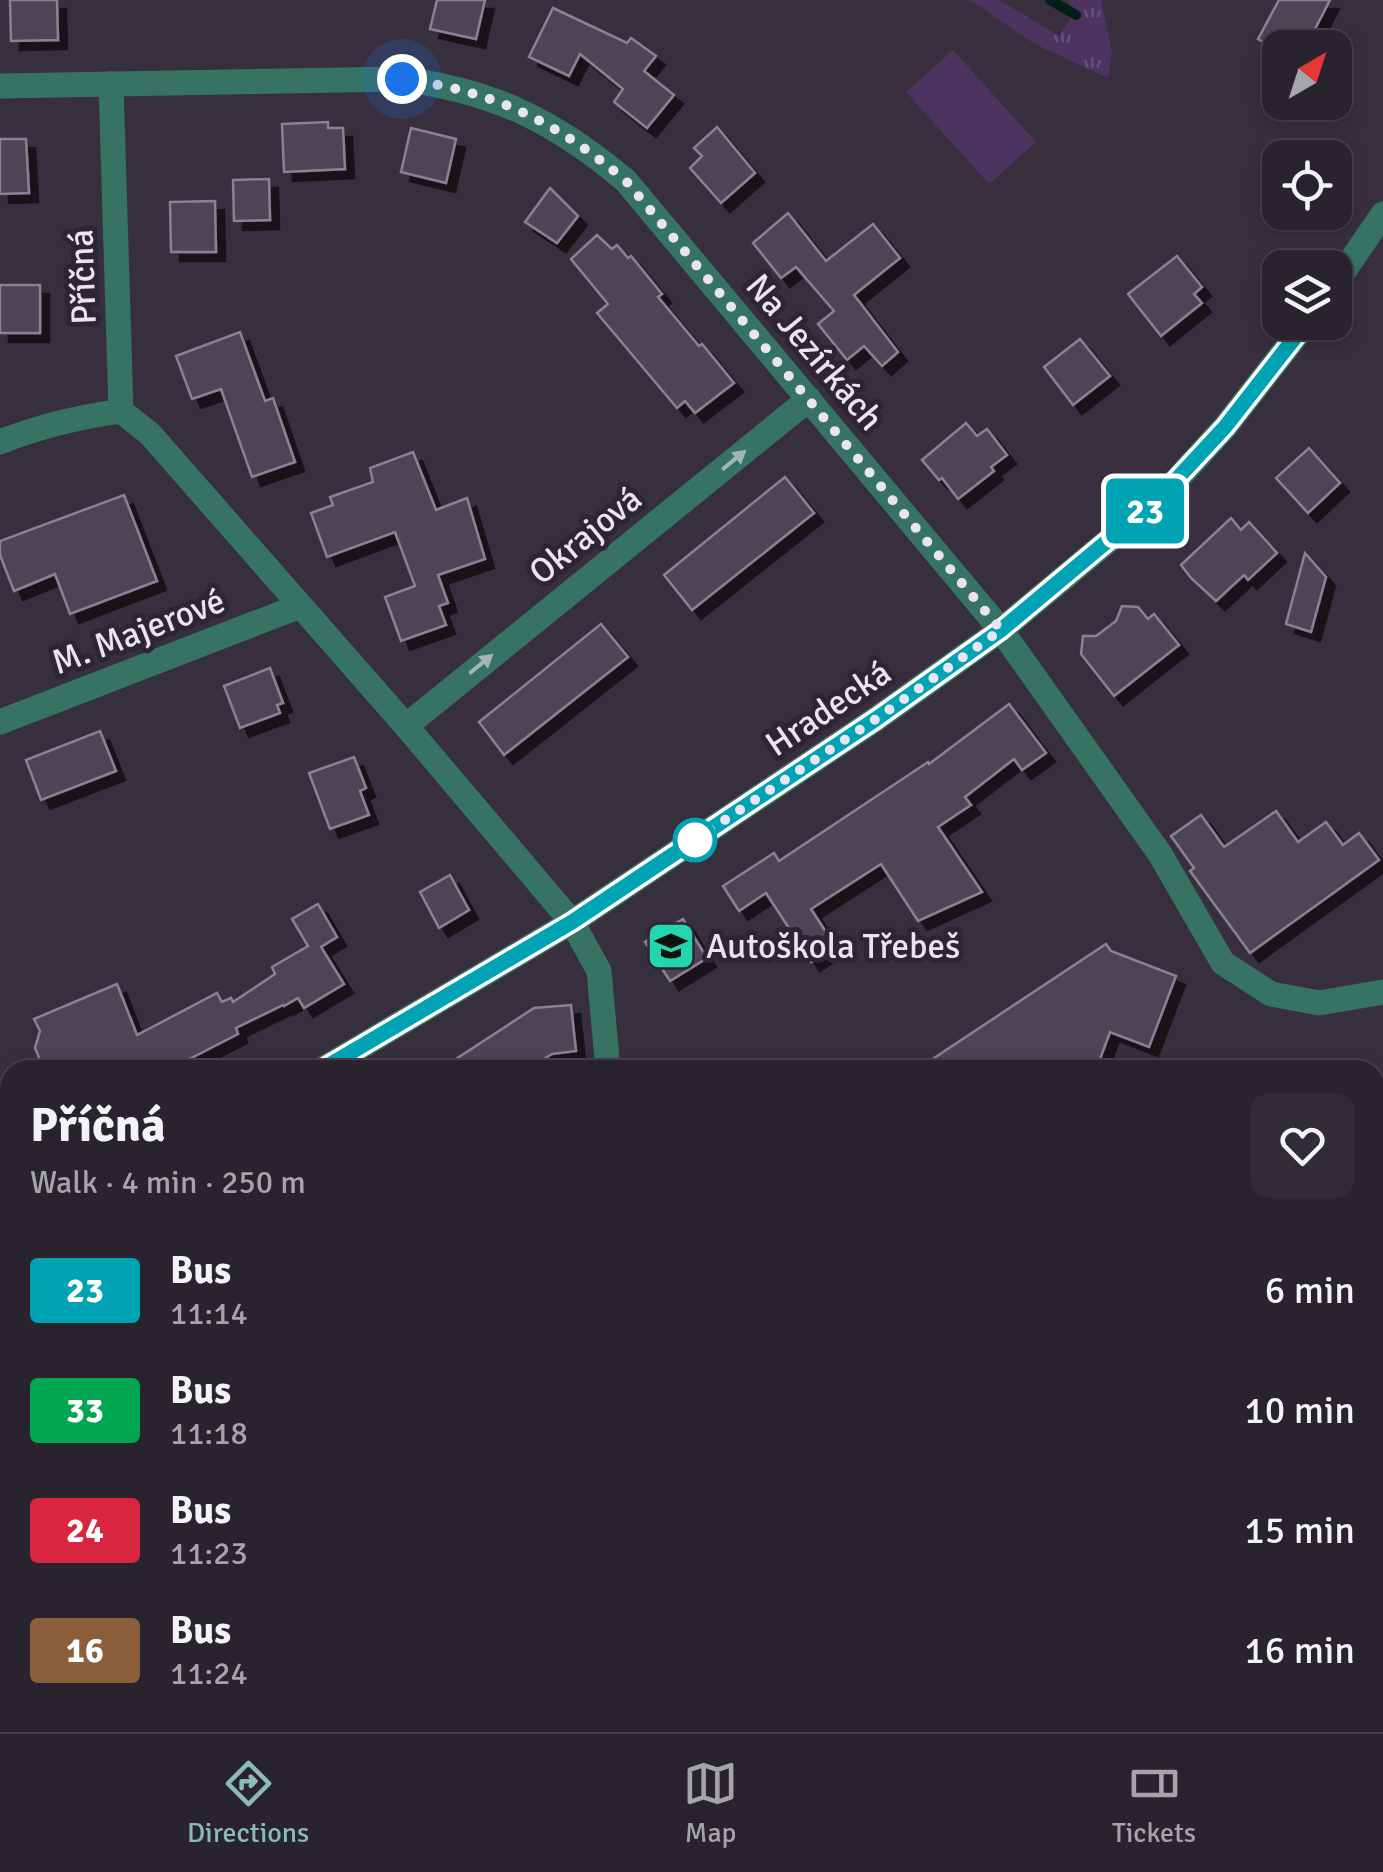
<!DOCTYPE html>
<html lang="en">
<head>
<meta charset="utf-8">
<style>
  :root { --surface:#29232e; --page:#312b36; --text:#f1f3f6; --muted:#a5a4aa; --line:#45404a; --accent:#8bbbb9 }
  body { margin:0; font-family:Signika,sans-serif; background:var(--page); color:var(--text); height:100vh; display:flex; flex-direction:column; font-size:38px; white-space:nowrap }
  * { box-sizing:border-box; margin:0 }
  p { font-size:32px; color:var(--muted) }
  .icon { flex:none; width:55px; height:55px; fill:none; stroke:currentColor; stroke-width:2; stroke-linecap:round; stroke-linejoin:round }
  .map { position:relative; flex:1; overflow:hidden }
  .panel { position:absolute; left:0px; top:1060px; width:1385px; height:672px; display:flex; flex-direction:column; background:var(--surface); border-radius:30px 30px 0 0; box-shadow:0 5px 15px #0003,0 0 0 2px var(--line) }
  .panel>* { flex:none }
  .badge { padding:0 20px; border-radius:8px; font-size:35px; line-height:65px }
  .needle { width:65px; rotate:39deg }
  .buttons { position:absolute; left:1262px; top:30px; display:grid; gap:20px }
  .buttons a { display:grid; place-items:center; width:90px; height:90px; border-radius:20px; background:var(--surface); box-shadow:0 5px 15px #0003,0 0 0 2px var(--line); font-size:50px }
  .you { position:absolute; width:50px; height:50px; margin:-25px; border:8px solid #fff; border-radius:50%; background:#1a73e8; box-shadow:0 0 0 15px #1a73e833 }
  .map>.badge { position:absolute; translate:-50% -50%; box-shadow:0 0 0 5px #fff }
  .round { display:grid; place-items:center; flex:none; width:105px; height:105px; border-radius:20px; background:var(--page) }
  .head { display:flex; align-items:center; justify-content:space-between; height:170px; padding:0 30px }
  h1 { font-size:48px; font-weight:700; line-height:75px }
  ul { padding:0; list-style:none }
  li { display:flex; align-items:center; gap:30px; height:120px; padding:0 30px }
  li div { flex:1 }
  li b { display:block; font-size:38px }
  li em { font-style:normal }
  li .badge { min-width:110px; font-weight:700; text-align:center }
  .tabs { display:flex; justify-content:space-around; align-items:center; height:140px; border-top:2px solid var(--line); background:var(--surface); font-size:28px; color:var(--muted) }
  .tabs a { display:grid; justify-items:center; gap:5px }
  .tabs .on { color:var(--accent) }
  .map>svg:first-child { display:block }
</style>
</head>
<body>
<div class="map">
<svg width="1383" height="1732" viewBox="0 0 1383 1732">
  <defs>
    <pattern id="grass-tufts" width="24" height="20" patternUnits="userSpaceOnUse" patternTransform="scale(2.5)"><rect width="24" height="20" fill="#4c3360"/><path d="M3 7l-1-3M5 7V3M7 7l1-3M15 17l-1-3M17 17v-4M19 17l1-3" fill="none" stroke="#665077"/></pattern>
    <filter id="shadow"><feDropShadow dx="9" dy="9" stdDeviation="0" flood-color="#0009"/></filter>
  </defs>
  <rect width="100%" height="100%" fill="#372f3e"/>
  <polygon fill="url(#grass-tufts)" points="970,0 999,0 1059,36 1075,12 1067,0 1101,0 1112,53 1108,78 1035,44"/>
  <polygon fill="#4c3360" points="953,50 1036,142 989,184 906,92"/>
  <g fill="none" stroke-linecap="round" stroke-linejoin="round">
    <polyline stroke="#021e17" stroke-width="10" points="1050,0 1076,15"/>
  </g>
  <g fill="#4d4455" stroke="#8a8193" stroke-width="2.5" filter="url(#shadow)">
    <polygon points="10,0 57,0 58,40 11,41"/>
    <polygon points="437,0 485,0 476,39 430,29"/>
    <polygon points="1279,0 1330,0 1305,48 1274,48 1258,39"/>
    <polygon points="553,8 627,43 631,38 656,56 644,71 674,95 647,128 614,102 623,89 580,54 569,76 529,57"/>
    <polygon points="328,122 328,128 343,128 345,169 284,172 282,124"/>
    <polygon points="717,127 755,173 721,203 690,168 702,156 694,148"/>
    <polygon points="411,128 456,139 446,183 401,172"/>
    <polygon points="0,139 26,139 29,193 0,194"/>
    <polygon points="269,179 270,220 234,221 233,180"/>
    <polygon points="550,188 578,216 557,243 525,222"/>
    <polygon points="215,201 216,252 171,252 170,202"/>
    <polygon points="788,213 826,261 873,224 900,258 854,295 898,352 882,366 864,346 847,360 818,324 834,311 796,267 781,278 753,243"/>
    <polygon points="597,235 612,249 617,245 628,258 631,256 662,294 658,297 699,346 702,344 734,383 695,413 685,401 677,408 597,313 608,304 571,259"/>
    <polygon points="1177,256 1202,287 1194,294 1202,303 1161,336 1128,294"/>
    <rect x="0" y="285" width="40" height="48"/>
    <polygon points="240,332 265,401 273,398 295,462 252,477 221,389 192,399 176,356"/>
    <polygon points="1080,339 1110,376 1073,405 1044,367"/>
    <polygon points="966,423 977,436 987,429 1007,455 991,467 994,471 958,499 942,478 939,480 922,460"/>
    <polygon points="1309,448 1340,483 1308,513 1276,478"/>
    <polygon points="413,452 436,510 467,498 485,559 438,575 448,603 439,606 446,625 401,641 385,597 415,586 395,532 327,557 311,513 333,505 330,497 373,482 370,468"/>
    <polygon points="785,477 814,513 692,610 664,575"/>
    <polygon points="124,495 157,581 70,614 55,574 14,591 0,555 0,541"/>
    <polygon points="1231,518 1241,530 1249,522 1277,553 1248,580 1244,575 1216,601 1191,578 1181,565"/>
    <polygon points="1305,553 1326,577 1311,632 1286,624"/>
    <polygon points="1122,606 1138,607 1148,619 1154,614 1179,645 1114,696 1081,654 1083,636 1096,636 1116,621"/>
    <polygon points="601,624 628,657 504,755 479,722"/>
    <polygon points="270,668 283,703 277,705 280,713 240,728 224,686"/>
    <polygon points="1009,704 1046,753 1022,770 1014,759 965,797 971,805 938,827 982,892 918,921 881,864 811,909 835,946 811,962 766,893 739,911 723,886 774,853 779,861 928,762 929,764"/>
    <polygon points="100,731 116,771 41,800 26,760"/>
    <polygon points="354,757 366,788 360,791 369,815 330,829 309,773"/>
    <polygon points="1276,811 1298,842 1326,822 1343,845 1359,833 1379,860 1250,953 1190,871 1194,868 1171,836 1201,815 1224,847"/>
    <polygon points="450,875 469,910 439,928 420,892"/>
    <polygon points="318,904 337,937 321,947 344,984 304,1008 298,998 284,1006 283,1005 236,1028 238,1034 168,1070 44,1070 35,1048 40,1031 34,1019 117,984 137,1035 217,993 222,1002 231,998 233,1002 275,974 272,967 308,946 292,919"/>
    <polygon points="683,919 707,958 670,981 645,942"/>
    <polygon points="1106,944 1111,951 1176,976 1149,1047 1110,1032 1096,1070 916,1070"/>
    <polygon points="571,1005 576,1051 552,1054 526,1070 439,1070 534,1008"/>
  </g>
  <g fill="none" stroke-linecap="round" stroke-linejoin="round">
    <g stroke="#367362" stroke-width="25">
      <polyline points="111,84 121,411 150,434 406,726 572,922 599,971 608,1070"/>
      <path d="M0,86l401,-7c93,12 154,42 225,102l375,449 159,224 63,109 48,31 48,9 64,-11"/>
      <path d="M0,442c40,-16 79,-25 121,-31"/>
      <polyline points="0,722 300,606"/>
      <polyline points="406,726 809,399"/>
      <polyline points="1375,1709 1383,1712"/>
      <polyline points="670,1722 671,1732"/>
      <polyline points="89,1732 131,1722"/>
    </g>
    <g stroke="#367362" stroke-width="25">
      <polyline points="1335,284 1383,214"/>
      <polyline points="321,1070 572,922 876,719 1001,630 1161,497 1225,427 1307,322"/>
      <polyline points="0,1227 10,1223"/>
    </g>
  </g>
  <defs><path id="oneway-solid" d="M-6-.8H1V-3.2L6.5 0L1 3.2V.8H-6Z" transform="scale(2.5)"/></defs>
  <g fill="#a1b7b7">
    <use href="#oneway-solid" transform="translate(734 460) rotate(-39)"/>
    <use href="#oneway-solid" transform="translate(481 664) rotate(-39)"/>
  </g>
  <g fill="none" stroke-linecap="round" stroke-linejoin="round">
    <g stroke="#fff" stroke-width="22">
      <polyline id="line" points="321,1070 572,922 876,719 1001,630 1160,497 1225,427 1307,322"/>
    </g>
    <use href="#line" stroke="#00a3b4" stroke-width="15"/>
    <path stroke="#e9e4ef" stroke-width="10" stroke-dasharray="0 18" d="M402,79c92,12 153,42 224,102l375,449 -125,89 -181,121"/>
  </g>
  <defs>
    <g id="school-square" transform="scale(2.5)"><rect x="-9" y="-9" width="18" height="18" rx="4" fill="#24d5ae" stroke="#2d2534"/><path d="M0-5L7-2L0 1L-7-2ZM-4 1L0 2.5L4 1V4Q0 6-4 4Z" fill="#111"/></g>
  </defs>
  <g fill-rule="evenodd">
    <use href="#school-square" x="671" y="946"/>
  </g>
  <circle fill="#fff" stroke="#00a3b4" stroke-width="5" cx="695" cy="840" r="20"/>
  <g text-anchor="middle" stroke-width="10" stroke-linejoin="round" paint-order="stroke">
    <g font-size="35" fill="#e9e4ef" stroke="#2d2534">
      <text transform="translate(82 277) rotate(-92)" y="12">Příčná</text>
      <text transform="translate(815 352) rotate(50)" y="12">Na Jezírkách</text>
      <text transform="translate(585 535) rotate(-39)" y="12">Okrajová</text>
      <text transform="translate(138 631) rotate(-21)" y="12">M. Majerové</text>
      <text transform="translate(828 708) rotate(-34)" y="12">Hradecká</text>
    </g>
    <g font-size="35" fill="#e9e4ef" stroke="#2d2534" text-anchor="start">
      <text x="706" y="958">Autoškola Třebeš</text>
    </g>
  </g>
</svg>
<div class="buttons">
<a><svg class="needle" viewBox="-14 -14 28 28"><path d="M0-13l5 13h-10z" fill="#e53935"/><path d="M0 13l5-13h-10z" fill="#a5a4aa"/></svg></a>
<a><svg class="icon" aria-label="locate" viewBox="0 0 24 24"><circle cx="12" cy="12" r="6"/><path d="M12 2v4M12 18v4M2 12h4M18 12h4"/></svg></a>
<a><svg class="icon" aria-label="layers" viewBox="0 0 24 24"><path d="M12 4l9 5-9 5-9-5zM3 14l9 5 9-5"/></svg></a>
</div>
<div class="you" style="left:402px;top:79px"></div>
<b class="badge" style="left:1145px;top:511px;background:#00a3b4;color:#fff">23</b>
<section class="panel">
<div class="head"><div><h1>Příčná</h1><p>Walk · 4 min · 250 m</p></div><a class="round"><svg class="icon" aria-label="heart" viewBox="0 0 24 24"><path d="M12 20l-8-8c-3-5 5-10 8-4 3-6 11-1 8 4z"/></svg></a></div>
<ul>
<li><span class="badge" style="background:#00a3b4;color:#fff">23</span><div><b>Bus</b><p>11:14</p></div><em>6 min</em></li>
<li><span class="badge" style="background:#00a651;color:#fff">33</span><div><b>Bus</b><p>11:18</p></div><em>10 min</em></li>
<li><span class="badge" style="background:#d7263d;color:#fff">24</span><div><b>Bus</b><p>11:23</p></div><em>15 min</em></li>
<li><span class="badge" style="background:#8b5e3c;color:#fff">16</span><div><b>Bus</b><p>11:24</p></div><em>16 min</em></li>
</ul>
</section>
</div>
<nav class="tabs">
<a class="on"><svg class="icon" aria-label="directions" viewBox="0 0 24 24"><path d="M12 3l9 9-9 9-9-9zM9 14v-3h6M13 9l2 2-2 2"/></svg>Directions</a>
<a><svg class="icon" aria-label="map" viewBox="0 0 24 24"><path d="M3 6l6-2 6 2 6-2v14l-6 2-6-2-6 2zM9 4v14M15 6v14"/></svg>Map</a>
<a><svg class="icon" aria-label="tickets" viewBox="0 0 24 24"><path d="M3 7h18v10H3zM15 7v10"/></svg>Tickets</a>
</nav>
</body>
</html>
